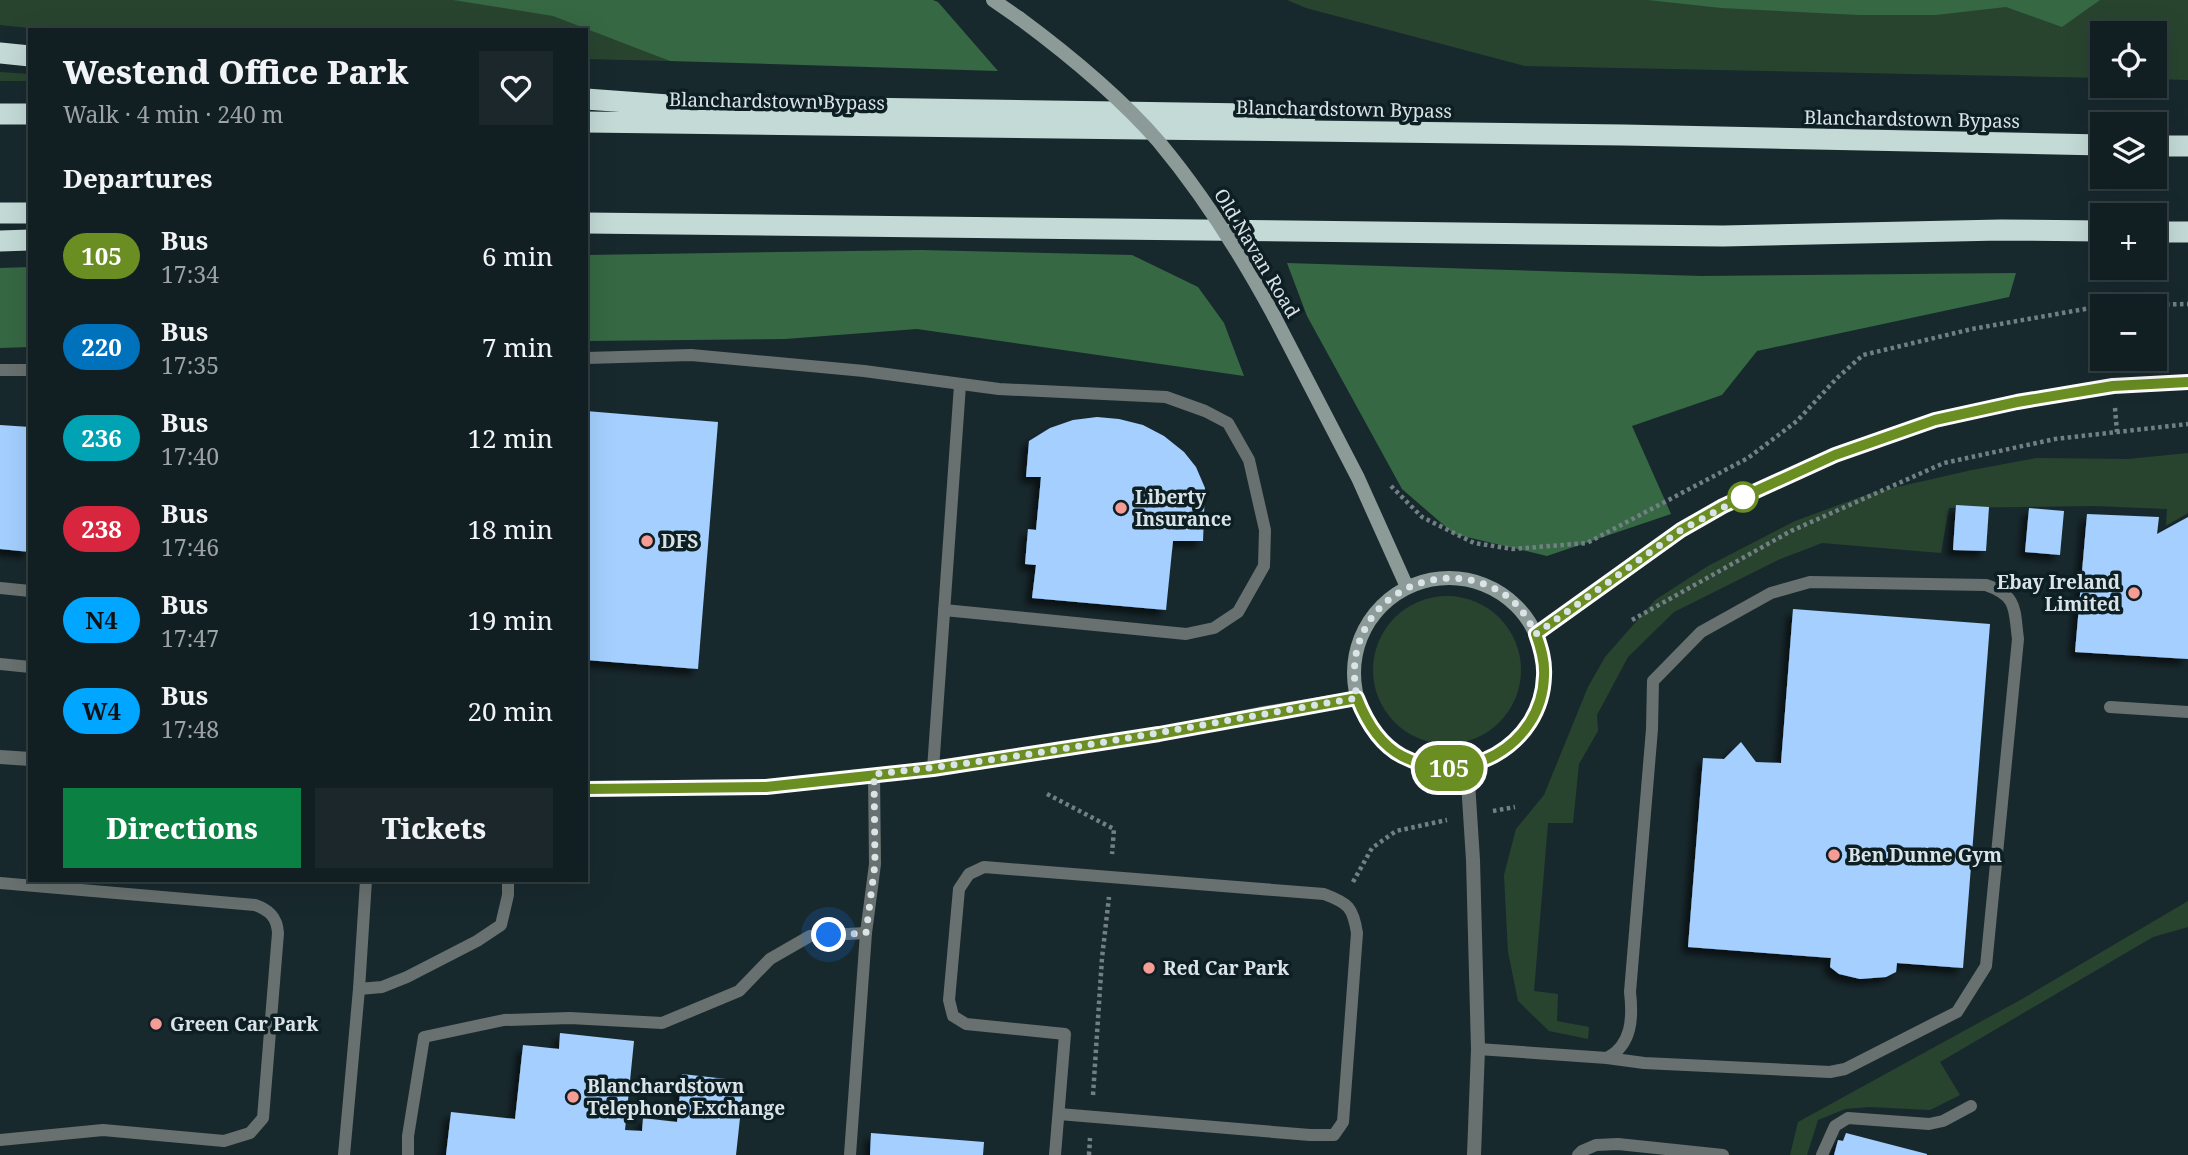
<!DOCTYPE html>
<html lang="en">
<head>
<meta charset="utf-8">
<style>
  :root { --surface:#121f22; --page:#1b272a; --text:#f1f3f6; --muted:#9ca2a5; --line:#313d40; --accent:#0b8043 }
  body { margin:0; font-family:"Noto Serif",serif; background:var(--page); color:var(--text); height:100vh; display:flex; flex-direction:column; font-size:26px; white-space:nowrap }
  * { box-sizing:border-box; margin:0 }
  p { font-size:23px; color:var(--muted) }
  .icon { flex:none; width:38px; height:38px; fill:none; stroke:currentColor; stroke-width:2; stroke-linecap:round; stroke-linejoin:round }
  .map { position:relative; flex:1; overflow:hidden }
  .side { position:absolute; left:28px; top:28px; width:560px; height:854px; display:flex; flex-direction:column; background:var(--surface); border-radius:0px; box-shadow:0 7px 28px #0002,0 0 0 2px var(--line) }
  .side>* { flex:none }
  .badge { padding:0 14px; border-radius:23px; font-size:24px; line-height:46px }
  .tools { position:absolute; left:2090px; top:21px; display:grid; gap:14px }
  .tools a { display:grid; place-items:center; width:77px; height:77px; border-radius:0px; background:var(--surface); box-shadow:0 7px 28px #0002,0 0 0 2px var(--line); font-size:35px }
  .you { position:absolute; width:35px; height:35px; margin:-18px; border:5px solid #fff; border-radius:50%; background:#1a73e8; box-shadow:0 0 0 10px #1a73e833 }
  .map>.badge { position:absolute; translate:-50% -50%; box-shadow:0 0 0 4px #fff }
  h2 { padding:0 35px; font-size:26px; line-height:63px }
  .round { display:grid; place-items:center; flex:none; width:74px; height:74px; border-radius:0px; background:var(--page) }
  .head { display:flex; align-items:center; justify-content:space-between; height:119px; padding:0 35px }
  h1 { font-size:33px; font-weight:800; line-height:52px }
  .primary-button { display:flex; gap:14px; margin-top:auto; padding:14px 35px }
  .primary-button a { flex:1; height:80px; border-radius:0px; background:var(--accent); color:#fff; font-size:28px; font-weight:800; line-height:80px; text-align:center }
  .primary-button a+a { background:var(--page); color:var(--text) }
  ul { padding:0; list-style:none }
  li { display:flex; align-items:center; gap:21px; height:91px; padding:0 35px }
  li div { flex:1 }
  li b { display:block; font-size:26px }
  li em { font-style:normal }
  li .badge { min-width:77px; font-weight:700; text-align:center }
  .map>svg:first-child { display:block }
</style>
</head>
<body>
<div class="map">
<svg width="2188" height="1155" viewBox="0 0 2188 1155">
  <defs>
    <filter id="shadow"><feDropShadow dx="-6" dy="6" stdDeviation="3.5" flood-color="#0009"/></filter>
  </defs>
  <rect width="100%" height="100%" fill="#18292e"/>
  <g fill="#28442f">
    <polygon points="0,0 540,0 670,61 586,59 586,30 49,30 0,25"/>
    <polygon points="1287,0 2188,0 2188,80 2154,79 2154,33 2102,33 2102,78 1525,66 1306,8"/>
    <polygon points="0,72 30,74 30,81 0,81"/>
    <polygon points="2188,453 2188,513 2166,526 2167,509 2095,506 1949,508 1941,553 1822,543 1778,560 1674,612 1628,657 1597,715 1598,731 1579,764 1573,823 1548,823 1534,991 1558,994 1557,1021 1589,1027 1588,1039 1549,1031 1518,1001 1508,952 1504,875 1516,829 1544,795 1588,687 1605,657 1655,600 1708,566 1795,521 1871,493 1972,470 2036,458 2128,459"/>
    <circle cx="1447" cy="670" r="74"/>
    <polygon points="2188,901 2188,927 2153,937 1940,1062 1960,1095 1930,1110 1869,1107 1845,1109 1818,1120 1807,1155 1790,1155 1798,1122 2022,999"/>
  </g>
  <g fill="#366843">
    <polygon points="453,0 933,0 938,2 998,71 670,61 553,16"/>
    <polygon points="1648,0 2100,0 2062,27 2006,7 1936,15 1859,15 1721,8"/>
    <polygon points="921,250 1132,255 1198,287 1224,323 1244,376 917,329 785,339 586,341 586,255"/>
    <polygon points="1287,263 1701,276 2016,273 2009,297 1757,351 1722,395 1632,426 1671,514 1547,556 1454,534 1402,489 1307,316"/>
    <polygon points="30,267 30,347 0,348 0,268"/>
  </g>
  <g fill="#a4cffe" filter="url(#shadow)">
    <polygon points="586,411 718,422 698,669 586,660"/>
    <polygon points="1097,417 1119,419 1143,425 1164,436 1184,452 1196,467 1205,488 1203,541 1173,541 1166,610 1032,598 1036,565 1025,564 1028,529 1036,530 1041,477 1026,477 1029,441 1050,428 1073,420"/>
    <polygon points="0,425 30,427 30,552 0,549"/>
    <polygon points="1956,505 1989,507 1986,551 1953,550"/>
    <polygon points="2029,508 2064,511 2060,555 2025,552"/>
    <polygon points="2087,514 2159,517 2157,534 2188,517 2188,659 2075,652"/>
    <polygon points="1793,609 1990,624 1963,968 1897,963 1896,972 1886,977 1860,979 1839,974 1830,967 1831,958 1688,947 1703,758 1724,759 1741,742 1756,762 1781,763"/>
    <polygon points="560,1033 634,1041 625,1130 642,1131 643,1118 677,1122 682,1074 744,1081 736,1155 446,1155 451,1112 515,1119 523,1045 559,1049"/>
    <polygon points="871,1133 984,1142 983,1155 870,1155"/>
    <polygon points="1846,1133 1927,1154 1927,1155 1834,1155 1838,1140 1843,1141"/>
  </g>
  <g fill="none" stroke-linecap="round" stroke-linejoin="round">
    <g stroke="#728085" stroke-width="4.5" stroke-dasharray="3.5 3.5" stroke-linecap="butt">
      <polyline points="2103,306 2188,304"/>
      <polyline points="2115,408 2117,432"/>
      <polyline points="1391,486 1422,517 1474,543 1513,549 1587,543 1748,458 1797,421 1837,378 1863,355 1972,329 2102,306"/>
      <polyline points="1632,620 1791,531 1944,463 2055,439 2188,424"/>
      <polyline points="1047,794 1114,829 1112,854"/>
      <polyline points="1493,811 1515,807"/>
      <polyline points="1353,882 1372,848 1396,831 1447,820"/>
      <polyline points="1093,1095 1102,958 1109,897"/>
      <polyline points="1089,1155 1090,1138"/>
    </g>
    <g stroke="#68716f" stroke-width="12">
      <polyline points="586,358 691,355 864,371 999,389 1166,397 1205,411 1228,423 1249,460 1265,530 1264,566 1238,612 1214,628 1186,634 944,610"/>
      <polyline points="0,370 30,370"/>
      <polyline points="0,588 30,591"/>
      <polyline points="0,664 30,667"/>
      <polyline points="2110,707 2188,712"/>
      <polyline points="933,769 960,385"/>
      <path d="M0,883l255,22c14,5 22,12 23,28l-15,185 -13,15 -26,8 -121,-11 -103,10"/>
      <polyline points="359,989 382,987 407,977 477,941 501,925 508,895 508,880"/>
      <path d="M1478,1049l129,9 37,5 186,9 15,-3 112,-57 29,-46 32,-327c-4,-30 0,-43 -32,-54l-176,-3 -39,11 -70,39 -48,49 -1,48 -22,263c3,26 2,53 -23,66"/>
      <polyline points="344,1155 359,989 366,880"/>
      <polyline points="408,1155 408,1136 424,1037 504,1020 570,1018 662,1023 739,991 770,959 810,936 866,933"/>
      <polyline points="850,1155 866,933 875,864 874,774"/>
      <path d="M1055,1155l10,-121 -99,-10 -13,-8 -4,-16 10,-111 10,-15 15,-7 340,27c24,9 29,13 33,39l-14,189 -9,13h-24l-251,-21"/>
      <polyline points="1578,1155 1582,1151 1596,1145 1618,1144 1723,1155"/>
      <polyline points="1822,1155 1835,1126 1848,1118 1929,1124 1943,1121 1971,1106"/>
    </g>
    <g stroke="#68716f" stroke-width="14">
      <polyline points="0,757 30,759"/>
      <polyline points="1467,767 1473,860 1478,1049 1474,1155"/>
      <polyline points="586,789 766,787 933,769 1159,734 1259,714 1357,698"/>
    </g>
    <g stroke="#8c9b98" stroke-width="14">
      <polyline points="993,0 1019,18"/>
      <polyline points="1274,316 1358,478 1407,587"/>
      <circle cx="1449" cy="673" r="95"/>
      <polyline points="1536,634 1681,530 1723,506 1835,455 1935,420 2017,402 2113,386 2188,382"/>
    </g>
    <g stroke="#c3dad6" stroke-width="21">
      <polyline points="0,53 30,56"/>
      <polyline points="586,99 668,105 1250,114 1305,117"/>
      <polyline points="0,114 30,114"/>
      <polyline points="586,122 1623,135 2102,145"/>
      <polyline points="2154,146 2188,146"/>
      <polyline points="0,213 30,213"/>
      <polyline points="586,223 1723,236 2001,230 2102,231"/>
      <polyline points="2154,232 2188,232"/>
      <polyline points="0,241 30,240"/>
    </g>
    <path stroke="#8c9b98" stroke-width="14" d="M1019,18c50,37 99,77 140,124 45,54 82,113 115,174"/>
  </g>
  <g fill="none" stroke-linecap="round" stroke-linejoin="round">
    <g stroke="#fff" stroke-width="16">
      <path id="line" d="M586,789l180,-2 167,-18 226,-35 198,-36c9,23 22,46 45,58 62,33 140,-10 142,-80 1,-15 -3,-28 -8,-42l145,-104 42,-24 112,-51 100,-35 82,-18 96,-16 75,-4"/>
    </g>
    <use href="#line" stroke="#6b8e23" stroke-width="10"/>
    <path stroke="#dae4e8" stroke-width="7" stroke-dasharray="0 12.6" d="M829,935l37,-2 9,-69 -1,-90c162,-16 322,-49 483,-76 -4,-22 -4,-43 5,-63 25,-59 106,-76 153,-32 9,9 15,20 21,31l145,-104 62,-33"/>
  </g>
  <circle fill="#fff" stroke="#6b8e23" stroke-width="3.5" cx="1743" cy="497" r="14"/>
  <g fill="#f59c94" stroke="#0e1f24" stroke-width="2.5">
    <circle cx="1121" cy="508" r="7"/>
    <circle cx="647" cy="541" r="7"/>
    <circle cx="2134" cy="593" r="7"/>
    <circle cx="1834" cy="855" r="7"/>
    <circle cx="1149" cy="968" r="7"/>
    <circle cx="156" cy="1024" r="7"/>
    <circle cx="573" cy="1097" r="7"/>
  </g>
  <g text-anchor="middle" stroke-width="7" stroke-linejoin="round" paint-order="stroke">
    <g font-size="19" fill="#dae4e8" stroke="#0e1f24">
      <text transform="translate(777 101) rotate(1)" y="7">Blanchardstown Bypass</text>
      <text transform="translate(1344 109) rotate(1)" y="7">Blanchardstown Bypass</text>
      <text transform="translate(1912 119) rotate(1)" y="7">Blanchardstown Bypass</text>
      <text transform="translate(1257 253) rotate(59)" y="7">Old Navan Road</text>
    </g>
    <g font-size="19" font-weight="bold" fill="#dae4e8" stroke="#0e1f24" text-anchor="start">
      <text x="1135" y="504">Liberty<tspan x="1135" dy="22">Insurance</tspan></text>
      <text x="661" y="548">DFS</text>
      <text x="2120" y="589" text-anchor="end">Ebay Ireland<tspan x="2120" dy="22">Limited</tspan></text>
      <text x="1848" y="862">Ben Dunne Gym</text>
      <text x="1163" y="975">Red Car Park</text>
      <text x="170" y="1031">Green Car Park</text>
      <text x="587" y="1093">Blanchardstown<tspan x="587" dy="22">Telephone Exchange</tspan></text>
    </g>
  </g>
</svg>
<div class="tools">
<a><svg class="icon" aria-label="locate" viewBox="0 0 24 24"><circle cx="12" cy="12" r="6"/><path d="M12 2v4M12 18v4M2 12h4M18 12h4"/></svg></a>
<a><svg class="icon" aria-label="layers" viewBox="0 0 24 24"><path d="M12 4l9 5-9 5-9-5zM3 14l9 5 9-5"/></svg></a>
<a>+</a>
<a>−</a>
</div>
<div class="you" style="left:829px;top:935px"></div>
<b class="badge" style="left:1449px;top:768px;background:#6b8e23;color:#fff">105</b>
<section class="side">
<div class="head"><div><h1>Westend Office Park</h1><p>Walk · 4 min · 240 m</p></div><a class="round"><svg class="icon" aria-label="heart" viewBox="0 0 24 24"><path d="M12 20l-8-8c-3-5 5-10 8-4 3-6 11-1 8 4z"/></svg></a></div>
<h2>Departures</h2>
<ul>
<li><span class="badge" style="background:#6b8e23;color:#fff">105</span><div><b>Bus</b><p>17:34</p></div><em>6 min</em></li>
<li><span class="badge" style="background:#0072bc;color:#fff">220</span><div><b>Bus</b><p>17:35</p></div><em>7 min</em></li>
<li><span class="badge" style="background:#00a3b4;color:#fff">236</span><div><b>Bus</b><p>17:40</p></div><em>12 min</em></li>
<li><span class="badge" style="background:#d7263d;color:#fff">238</span><div><b>Bus</b><p>17:46</p></div><em>18 min</em></li>
<li><span class="badge" style="background:#00a6ff;color:#111">N4</span><div><b>Bus</b><p>17:47</p></div><em>19 min</em></li>
<li><span class="badge" style="background:#00a6ff;color:#111">W4</span><div><b>Bus</b><p>17:48</p></div><em>20 min</em></li>
</ul>
<div class="primary-button"><a>Directions</a><a>Tickets</a></div>
</section>
</div>
</body>
</html>
